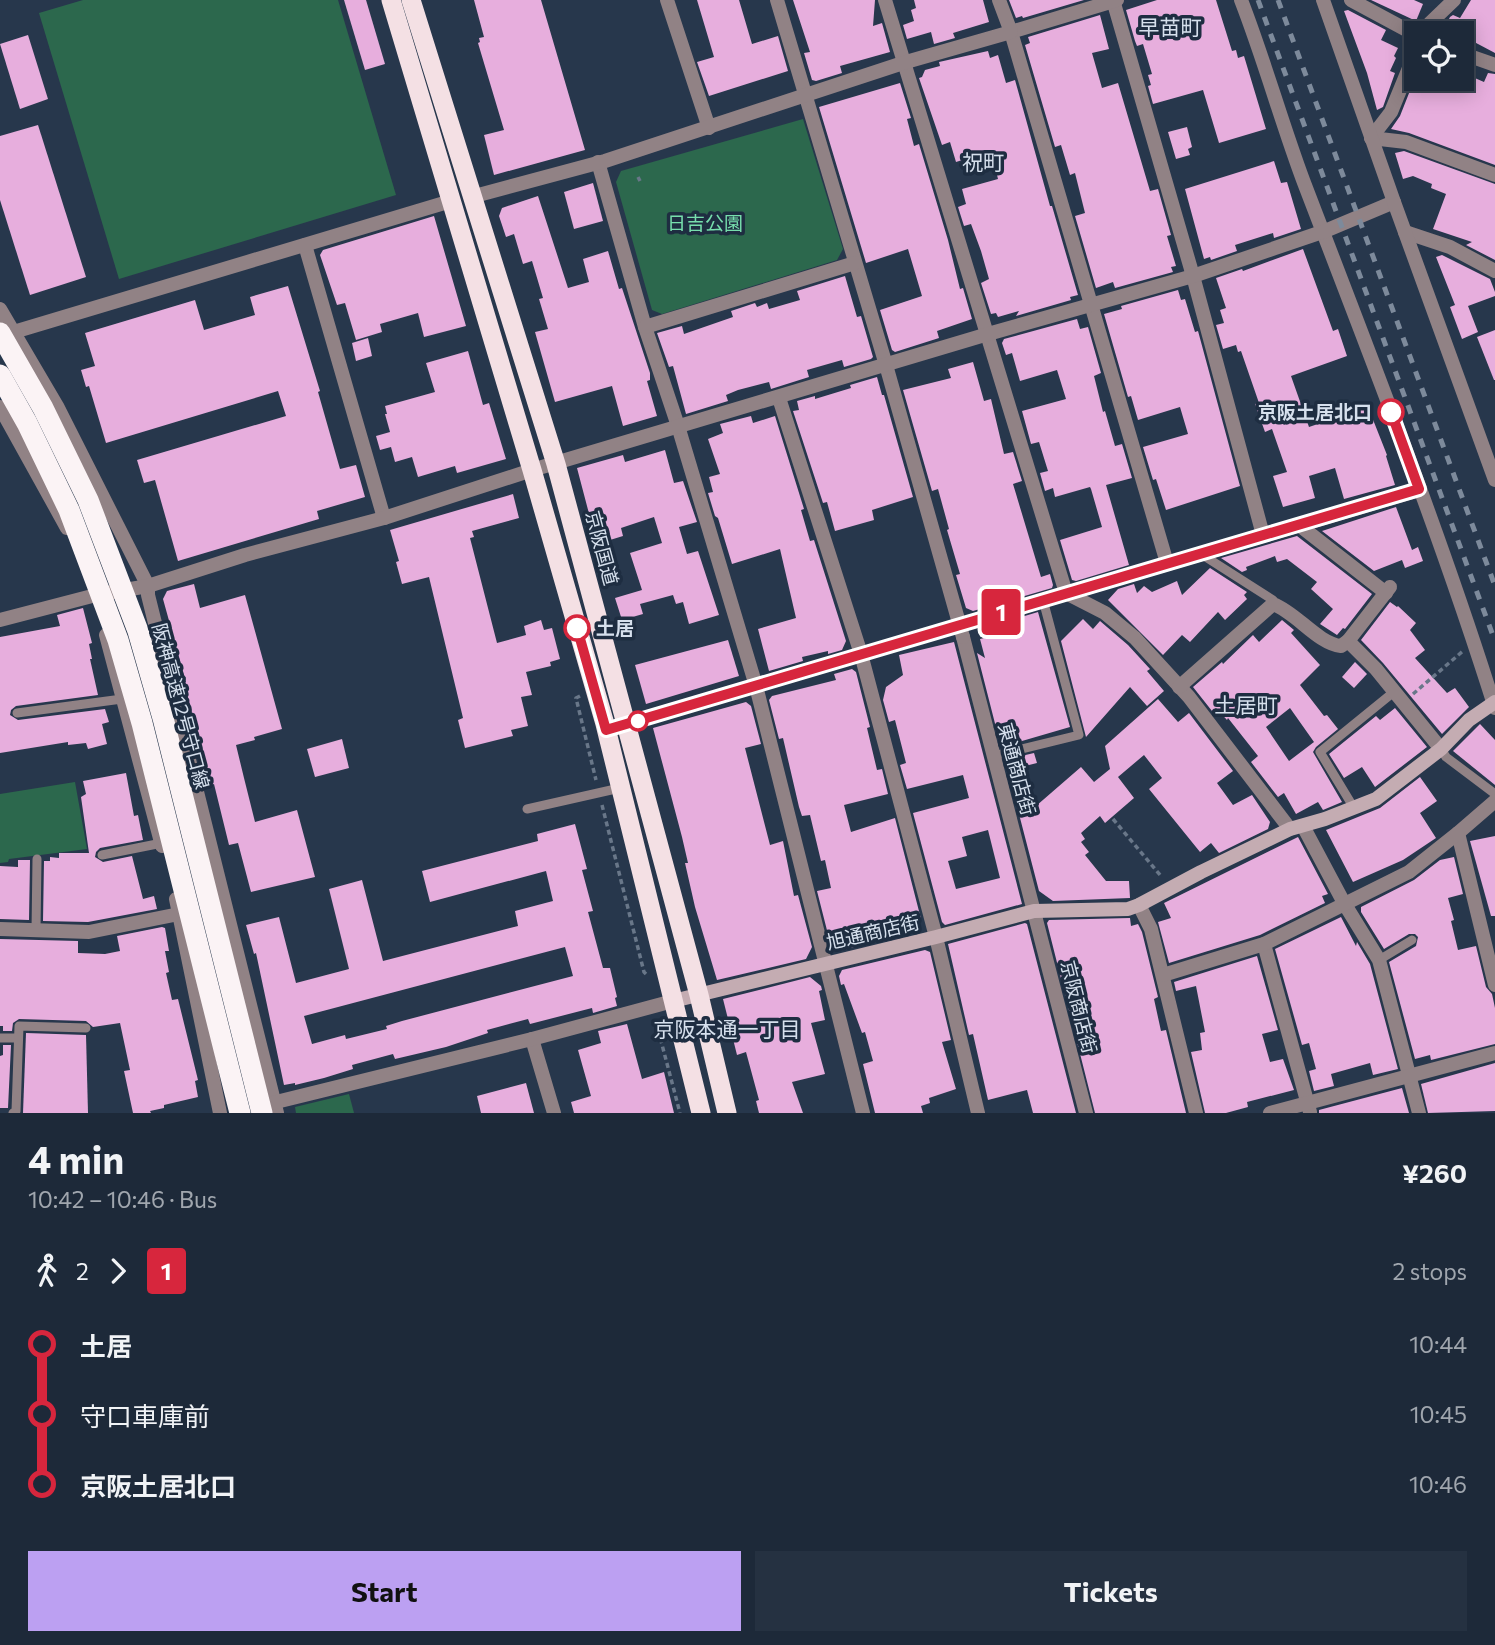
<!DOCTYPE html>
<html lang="en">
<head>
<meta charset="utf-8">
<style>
  :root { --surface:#1d2939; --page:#253141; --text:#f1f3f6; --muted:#a0a6ae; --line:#3b4553; --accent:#bca0f2 }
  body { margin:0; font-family:Commissioner,"Noto Sans JP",sans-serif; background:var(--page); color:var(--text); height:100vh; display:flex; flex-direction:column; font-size:26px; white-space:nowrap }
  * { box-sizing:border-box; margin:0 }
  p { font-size:23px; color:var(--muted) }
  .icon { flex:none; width:38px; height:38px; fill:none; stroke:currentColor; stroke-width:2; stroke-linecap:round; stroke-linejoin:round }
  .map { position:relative; height:1113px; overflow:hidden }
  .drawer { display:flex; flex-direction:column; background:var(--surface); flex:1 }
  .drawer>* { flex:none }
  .badge { padding:0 14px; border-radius:5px; font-size:24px; line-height:46px }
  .buttons { position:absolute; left:1404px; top:21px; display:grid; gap:14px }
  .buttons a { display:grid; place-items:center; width:70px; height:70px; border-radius:0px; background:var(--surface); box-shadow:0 4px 18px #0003,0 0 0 2px var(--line); font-size:35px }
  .map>.badge { position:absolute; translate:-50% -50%; box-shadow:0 0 0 4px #fff }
  .legs { display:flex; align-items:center; gap:10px; height:77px; padding:0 28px; font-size:23px }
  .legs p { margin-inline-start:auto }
  .overview { display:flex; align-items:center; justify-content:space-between; height:119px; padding:0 28px }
  h1 { font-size:38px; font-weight:700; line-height:52px }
  .action { display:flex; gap:14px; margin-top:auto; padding:14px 28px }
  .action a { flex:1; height:80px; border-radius:0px; background:var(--accent); color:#111; font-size:28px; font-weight:700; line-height:80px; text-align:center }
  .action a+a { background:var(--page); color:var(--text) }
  ul { padding:0 28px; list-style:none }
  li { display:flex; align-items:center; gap:24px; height:70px; font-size:26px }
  li i { display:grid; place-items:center; width:10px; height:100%; margin:0 9px; background:currentColor }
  li i::after { content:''; width:18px; height:18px; margin:-9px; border:5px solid; border-radius:50%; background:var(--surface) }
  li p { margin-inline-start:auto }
  li:first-child i { background:linear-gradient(#0000 50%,currentColor 0) }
  li:last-child i { background:linear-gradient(currentColor 50%,#0000 0) }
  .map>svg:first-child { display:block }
</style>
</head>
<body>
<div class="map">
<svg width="1495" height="1113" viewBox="0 0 1495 1113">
  <rect width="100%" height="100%" fill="#27374c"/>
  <g fill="#2c684d">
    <polygon points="83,0 338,0 396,195 119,279 39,13"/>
    <polygon points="803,119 843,249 837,260 662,314 652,310 616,182 621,171"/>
    <polygon points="75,782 87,849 9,859 8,862 0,863 0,794"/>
    <polygon points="349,1094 354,1113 296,1113 295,1107"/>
  </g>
  <g fill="#e7aedd" fill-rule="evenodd">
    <polygon points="344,0 366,0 385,64 365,70"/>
    <polygon points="474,0 541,0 585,150 494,175 484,135 504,130 478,43 480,42 479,38 484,37"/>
    <polygon points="697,0 739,0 752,44 778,36 788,71 709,96 697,62 714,57"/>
    <polygon points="793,0 875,0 873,26 882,23 890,52 840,66 842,73 816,81 812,80 804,53 810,52"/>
    <polygon points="914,0 983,0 989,22 953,33 955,38 934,44 931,32 907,39 903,25 914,21 911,10 916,8"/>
    <polygon points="1009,0 1084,0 1023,18 1022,16 1016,18"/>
    <polygon points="1157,0 1216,0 1232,51 1236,50 1238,58 1244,56 1266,129 1219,143 1203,90 1153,104 1148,86 1151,85 1148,75 1152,74 1143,44 1137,46 1135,41 1126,10"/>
    <polygon points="1371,0 1414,0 1423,4 1416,21"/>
    <polygon points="1471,0 1495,0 1495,53 1461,35 1461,33 1442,33 1450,17 1453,15 1460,18"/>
    <polygon points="1348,10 1386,30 1381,40 1398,48 1394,56 1396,58 1390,71 1395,73 1383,107 1377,110 1367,73 1344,11"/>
    <polygon points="1100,15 1109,49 1092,53 1102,88 1118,83 1150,191 1158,189 1171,235 1167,236 1176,266 1171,267 1173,272 1115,288 1113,282 1096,288 1075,216 1085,213 1075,173 1070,175 1061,145 1055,147 1025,45 1030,43 1028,37"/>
    <polygon points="28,35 48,99 20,109 0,44"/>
    <polygon points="988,51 990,58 998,55 1006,83 1015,80 1050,206 1052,206 1078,295 1070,297 1071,300 1016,316 1019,311 998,317 996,313 991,314 981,283 989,279 981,251 971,224 964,226 958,207 966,204 962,189 998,179 991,151 956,162 950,142 942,145 919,78 922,77 925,70 940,66 939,62"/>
    <polygon points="1461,72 1484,82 1488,73 1495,74 1495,165 1409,133 1391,129 1400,116 1413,83 1415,84 1418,79 1461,79"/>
    <polygon points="900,83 911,118 907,119 914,146 919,144 948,240 960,289 963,288 972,319 937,331 939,338 895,352 892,350 880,310 922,296 908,249 866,263 819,107"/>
    <polygon points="38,125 86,277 30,295 0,200 0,136"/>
    <polygon points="1187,127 1192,147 1188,149 1190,155 1176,159 1168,132"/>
    <polygon points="1404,151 1495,184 1495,260 1466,245 1472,242 1433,229 1446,194 1431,188 1432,184 1413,176 1403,179 1395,153"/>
    <polygon points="1274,161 1281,183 1287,182 1301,229 1274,238 1273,233 1235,245 1237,251 1211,260 1210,257 1204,259 1185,189"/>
    <polygon points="593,183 603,221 574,229 564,192"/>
    <polygon points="538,196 568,288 589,282 583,259 608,251 619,289 622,288 650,373 650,380 647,381 657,416 623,426 612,386 555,402 535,332 548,329 539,299 543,298 532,261 523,264 514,234 506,237 499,216 502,208"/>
    <polygon points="434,216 466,326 424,337 418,313 380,324 382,332 356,340 345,303 337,305 320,255 323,250"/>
    <polygon points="1303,249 1333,331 1338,329 1347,356 1291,376 1309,427 1368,407 1387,455 1386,456 1395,485 1344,499 1335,468 1309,476 1315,498 1283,507 1273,476 1287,472 1272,429 1265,432 1255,404 1259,403 1241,351 1238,352 1236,345 1223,349 1216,325 1224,323 1220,310 1226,308 1216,278 1242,269 1243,271"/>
    <polygon points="1442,255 1490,279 1495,292 1495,296 1468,306 1478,332 1462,339 1450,307 1455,305 1436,257"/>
    <polygon points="845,276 857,317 861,316 873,357 871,359 844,367 842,360 807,370 809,377 771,389 769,382 738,390 726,395 728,401 686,414 673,366 669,367 657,333 682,326 684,334 733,317 731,311 755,303 757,307 767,303 769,309 800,300 797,291"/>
    <polygon points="288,286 320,391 318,392 340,469 356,465 365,497 317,511 319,519 178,561 155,480 144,483 137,460 286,416 278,391 106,443 89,386 86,387 81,370 95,366 85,333 195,300 204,330 255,315 250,297"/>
    <polygon points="1178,290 1181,300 1185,299 1195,332 1198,331 1240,486 1166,510 1156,479 1153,480 1143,447 1188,434 1180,407 1138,420 1131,396 1128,397 1104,314 1122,309 1121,306"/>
    <polygon points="1077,319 1080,329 1088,327 1101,373 1094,376 1103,412 1105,411 1115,446 1122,444 1132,478 1106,485 1129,565 1076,581 1072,580 1060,540 1102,527 1091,489 1090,487 1055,497 1053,488 1045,491 1040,473 1048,471 1039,442 1031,444 1022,411 1066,399 1057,370 1020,381 1012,353 1006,355 1002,343 1004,339"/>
    <polygon points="1495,330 1495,380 1494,380 1477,337"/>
    <polygon points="368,338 372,356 356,361 352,343"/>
    <polygon points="468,351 483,405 489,403 506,459 457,473 455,466 418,477 412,457 395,462 391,447 380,450 376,436 390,432 385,414 387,414 385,406 435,392 426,363"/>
    <polygon points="973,362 984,401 991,399 1004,454 1013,452 1022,481 1013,484 1041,577 1050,574 1053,585 1052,588 973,611 966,608 956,575 960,574 947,530 949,529 938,489 932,491 903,390 951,378 948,369"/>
    <polygon points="877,377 882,395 884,395 913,497 872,510 874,520 835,531 827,502 823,503 793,411 799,410 797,401 815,396 815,399 851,388 850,385"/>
    <polygon points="751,416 753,423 775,416 804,509 801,510 810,541 814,540 846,641 842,650 828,654 828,651 802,657 803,661 769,671 758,629 796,618 780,549 732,564 718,518 715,516 708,493 713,492 709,477 720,474 708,439 723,433 720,424"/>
    <polygon points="665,450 674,483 683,481 697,522 679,527 687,554 698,551 719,615 689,624 683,602 676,604 673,595 640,604 643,614 622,620 615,598 642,590 630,553 662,543 654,517 621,528 623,536 597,544 577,468 623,455 625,462"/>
    <polygon points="513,494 519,518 472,531 474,537 470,538 497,643 526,635 524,626 541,620 544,630 552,628 560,659 550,662 551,666 526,672 532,695 521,697 528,726 511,730 513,736 465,748 458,720 463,718 429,577 402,584 396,562 399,561 390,530"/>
    <polygon points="1396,507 1412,550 1418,547 1423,561 1405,568 1402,560 1374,571 1322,531"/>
    <polygon points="1297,536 1372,594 1345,629 1343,628 1337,635 1320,624 1333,609 1311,589 1317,582 1287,559 1277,562 1275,556 1246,567 1247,570 1242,572 1221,558"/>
    <polygon points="1210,568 1247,592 1244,595 1247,599 1225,620 1218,612 1190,642 1182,635 1163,655 1108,600 1118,589 1134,584 1137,593 1144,586 1152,592 1177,581 1182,595"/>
    <polygon points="194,584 200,608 245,595 282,729 254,737 255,740 236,745 244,778 255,822 297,810 315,877 251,892 238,843 229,845 214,784 211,785 208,775 184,682 186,682 163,599 167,591"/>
    <polygon points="1390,602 1397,607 1398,606 1416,623 1410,630 1425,650 1415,658 1447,693 1455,688 1469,707 1442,734 1383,663 1361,640"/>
    <polygon points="83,608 92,643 89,644 92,659 90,659 98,695 16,706 11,710 10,715 18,720 105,709 109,722 102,724 107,744 88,749 86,743 68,745 68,742 0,753 0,637 60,626 57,615"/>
    <polygon points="1038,612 1070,727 1001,747 977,653 985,658 980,639 1021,629 1018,618"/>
    <polygon points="1083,619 1093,629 1100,621 1128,645 1150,669 1147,671 1164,691 1147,706 1130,687 1086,737 1061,641"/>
    <path d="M1282,620l12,10 -3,3 29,32 -20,20 24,31 3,-1 11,14 -22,18 -3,5 29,50 -19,8 -5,-8 -22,12 -12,-21 -6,4 -27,-35 7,-6 -30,-38 -1,2 -11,-12 -4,3 -19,-24 29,-25 1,2 30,-29 6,7zM1290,708l24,34 -25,19 -23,-34z"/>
    <polygon points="728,640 739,676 646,704 635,665"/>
    <path d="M954,642l68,262 -77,21 -3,-3 -29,-109 56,-15 -6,-23 -56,14 -7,-24 6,-2 -11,-43 -6,2 -6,-22 3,-13 17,-12 -4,-20zM988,830l12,48 -44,11 -8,-28 19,-5 -5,-19z"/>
    <polygon points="1355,662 1367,674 1354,688 1342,677"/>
    <polygon points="852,669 856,672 870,727 867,728 877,770 882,769 888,794 844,805 851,832 895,818 921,919 915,932 839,951 831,946 817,891 831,888 825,860 821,861 810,815 802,816 799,807 783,738 779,739 769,700 772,696 836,680 834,674"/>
    <polygon points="1158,699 1178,722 1189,713 1233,771 1217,783 1233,805 1252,795 1270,822 1268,829 1219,853 1211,843 1200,852 1149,789 1162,778 1144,755 1118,777 1134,798 1105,823 1100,816 1081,833 1085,839 1081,842 1089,852 1085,855 1106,881 1129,881 1130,898 1053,901 1039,891 1005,760 1034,753 1037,763 1025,766 1036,806 1081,767 1094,782 1110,769 1105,746"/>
    <polygon points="746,702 751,706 761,744 745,748 770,845 783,841 794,896 798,895 812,947 806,959 717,980 695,907 685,863 688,863 682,837 653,728"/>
    <polygon points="1395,708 1427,747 1375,787 1362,767 1344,778 1329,754 1376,716 1380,720"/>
    <polygon points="1480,724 1495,740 1495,785 1453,751"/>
    <polygon points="342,739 349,768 315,777 307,749"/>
    <polygon points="126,773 134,816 138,815 143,840 100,848 96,852 95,857 103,862 132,856 143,899 154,896 157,909 88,922 43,921 44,861 50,861 50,857 59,858 59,853 89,853 81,797 86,794 83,781"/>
    <polygon points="1420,777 1437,801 1420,813 1436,838 1403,860 1353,882 1326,830 1380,808"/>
    <path d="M575,824l12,45 -5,1 11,41 -5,1 15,56h7l7,29 -2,1 2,8 -24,7 -1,-5 -62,16 -2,-5 -41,11 1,3 -42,14 -51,12 -2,-5 -41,11 1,4 -29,9 -29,7v-2l-11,2 -28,-132 -2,1 -8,-29 33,-8 17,66 53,-14 -20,-80 33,-9 21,81 135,-35 -3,-15 38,-10 -7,-30 -116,31 -8,-31 116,-30 -1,-7zM565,947l8,29 -171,45 -16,5 1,3 -41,10 -1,-4 -33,9 -8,-28z"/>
    <polygon points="1495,836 1495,916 1491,916 1470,841"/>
    <polygon points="1298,837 1328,894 1322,896 1325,903 1260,935 1169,963 1158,922 1171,918 1164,903"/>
    <polygon points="1454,857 1463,894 1448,898 1454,920 1451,921 1458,950 1476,946 1486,987 1492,994 1495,1008 1495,1044 1431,1060 1430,1055 1415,1059 1389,962 1416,946 1418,937 1415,934 1409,934 1384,949 1361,912 1361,907 1414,880 1440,860"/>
    <polygon points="18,860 30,860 29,920 0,919 0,866 18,867"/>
    <polygon points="1341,917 1356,946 1357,942 1370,964 1398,1069 1373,1075 1370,1063 1331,1074 1334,1086 1314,1091 1309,1071 1316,1069 1309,1043 1302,1045 1275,949"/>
    <polygon points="1130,918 1131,926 1138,924 1142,932 1158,997 1154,999 1161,1031 1166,1030 1186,1113 1095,1113 1047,923 1049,920"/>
    <polygon points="1025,923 1027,924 1076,1113 1033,1113 1027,1090 988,1100 973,1034 969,1035 948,944"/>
    <polygon points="162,927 165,928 169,951 165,951 169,972 166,973 172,1000 178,999 198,1080 195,1081 198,1097 164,1105 164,1108 150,1111 151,1113 133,1113 124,1071 130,1070 120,1023 93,1027 86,1021 19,1019 13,1023 12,1031 3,1031 3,1026 0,1026 0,939 78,941 78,953 105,954 120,951 117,936"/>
    <polygon points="925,950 930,952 951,1040 942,1042 956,1089 929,1098 930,1103 921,1106 923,1113 875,1113 863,1064 873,1061 865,1032 862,1033 844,984 841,985 839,976 842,970"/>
    <polygon points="1257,956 1278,1030 1262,1034 1270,1062 1283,1059 1294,1090 1247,1102 1248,1107 1226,1113 1205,1113 1191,1052 1202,1050 1200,1033 1205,1032 1196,986 1176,991 1174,982"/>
    <polygon points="810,977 821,986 822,990 819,991 825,1020 811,1023 825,1074 792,1082 803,1113 759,1113 756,1101 759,1100 746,1052 737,1055 723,999"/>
    <polygon points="627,1024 642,1079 664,1072 674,1113 574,1113 571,1102 591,1096 578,1050 601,1043 598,1031"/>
    <polygon points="26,1033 86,1035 88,1113 23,1113"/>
    <polygon points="3,1045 11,1045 8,1108 0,1108 0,1056 3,1055"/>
    <polygon points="1495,1063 1495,1111 1428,1113 1421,1084"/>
    <polygon points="526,1083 534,1113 481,1113 477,1096"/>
    <polygon points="1402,1088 1409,1113 1319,1113 1319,1110"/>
  </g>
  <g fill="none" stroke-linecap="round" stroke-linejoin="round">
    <g stroke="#697789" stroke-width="3.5" stroke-dasharray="5 3.5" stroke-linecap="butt">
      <polyline points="638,177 640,181"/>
      <polyline points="1413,694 1463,651"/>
      <polyline points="580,696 576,698 596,780"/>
      <polyline points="602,805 644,972 648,976"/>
      <polyline points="1113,819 1161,876"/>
      <polyline points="661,1030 660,1037 680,1113"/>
    </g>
    <g stroke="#918285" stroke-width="9">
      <polyline points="1201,554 1273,600 1273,604"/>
      <polyline points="17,713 122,699"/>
      <polyline points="1441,749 1446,757 1495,794"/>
      <polyline points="993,756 1079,735 1043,600"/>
      <polyline points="1354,808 1320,752 1395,691"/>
      <polyline points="527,809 620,788"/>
      <polyline points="102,855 162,843"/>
      <polyline points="36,930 37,859"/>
      <polyline points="1379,960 1412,940"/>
      <polyline points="0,1038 18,1038"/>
      <polyline points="13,1113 16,1111 19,1026 86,1028"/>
    </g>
    <polyline stroke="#918285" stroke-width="14" points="963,637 1086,1113"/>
    <g stroke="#918285" stroke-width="14">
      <polyline points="667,0 709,128"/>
      <polyline points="777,0 886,365 963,637"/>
      <polyline points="885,0 1066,593 1105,613 1135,638 1189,697 1290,829"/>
      <polyline points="1113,0 1193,276 1263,535"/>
      <polyline points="1117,0 1011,32 1167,563"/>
      <path d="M1241,0c23,59 40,121 62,180 67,175 136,350 192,528"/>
      <polyline points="1351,0 1416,35"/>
      <polyline points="1424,33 1430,23 1454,0"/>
      <polyline points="1461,53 1495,65"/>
      <polyline points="1371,138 1406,142 1495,175"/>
      <polyline points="1371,138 1391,112 1416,51"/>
      <polyline points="598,162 645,327 678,426 756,686 863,1113"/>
      <polyline points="471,197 605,161 906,62 1011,32 999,0"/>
      <polyline points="1405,232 1450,247 1495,271"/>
      <polyline points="305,245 384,518"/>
      <polyline points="0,309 57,406 148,586 148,595 277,1113"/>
      <polyline points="645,327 855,263"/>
      <polyline points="7,334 451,201"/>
      <polyline points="779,398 861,654 936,937 978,1113"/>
      <polyline points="0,407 67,528"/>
      <polyline points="1299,525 1386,593"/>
      <polyline points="0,620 96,595 148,586 245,555 384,518 532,470 988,334 1193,276 1325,231 1394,202"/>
      <polyline points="106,635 162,846"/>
      <polyline points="1348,641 1390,587"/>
      <path d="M1179,687l94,-83c24,9 44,39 68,42l7,-5 28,28 65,80"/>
      <polyline points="618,726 1419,490"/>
      <polyline points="1303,826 1344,903 1379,960 1419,1113"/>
      <polyline points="1458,833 1495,985"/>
      <polyline points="176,899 220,1113"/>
      <polyline points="1139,905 1151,929 1196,1113"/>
      <polyline points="0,929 89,932 179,914"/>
      <polyline points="1264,944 1310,1112"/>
      <polyline points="1163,975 1264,944 1409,872 1458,833 1495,801"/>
      <polyline points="532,1039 554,1113"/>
      <polyline points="268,1104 532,1039 673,1001"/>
      <polyline points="1270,1113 1495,1053"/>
    </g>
    <polyline stroke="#918285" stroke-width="14" points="1323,0 1394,202 1495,480"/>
    <polyline stroke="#c4acb2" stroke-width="14" points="673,1001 936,937 1034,911 1128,909 1139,905 1201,872 1290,829 1325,819 1376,799 1441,749 1469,720 1495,702"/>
    <g stroke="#f4e0e4" stroke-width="19">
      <polyline points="391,0 532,470 605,724 701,1113"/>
      <polyline points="411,0 556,464 699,995 727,1113"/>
    </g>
    <g stroke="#7d8a9b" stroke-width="5" stroke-dasharray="9 9" stroke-linecap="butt">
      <polyline points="1258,0 1495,641"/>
      <polyline points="1278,0 1495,586"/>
    </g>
    <g stroke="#fbf3f5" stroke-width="21">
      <polyline points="0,333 43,408 88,500 138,631 163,718 262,1113"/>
      <polyline points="0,375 27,423 69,510 118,640 142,723 240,1113"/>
    </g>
  </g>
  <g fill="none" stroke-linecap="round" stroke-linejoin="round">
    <g stroke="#fff" stroke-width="16">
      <polyline id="line-1" points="577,628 606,730 1419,489 1391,412"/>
    </g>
    <use href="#line-1" stroke="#d7263d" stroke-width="10"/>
  </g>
  <g fill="#fff" stroke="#d7263d" stroke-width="3.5">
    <circle cx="1391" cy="412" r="12"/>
    <circle cx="577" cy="628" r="12"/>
    <circle cx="638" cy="721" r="9"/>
  </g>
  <g text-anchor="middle" stroke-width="7" stroke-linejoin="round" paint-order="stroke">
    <g font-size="19" fill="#77dead" stroke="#1e2d41">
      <text x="705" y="230">日吉公園</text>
    </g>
    <g font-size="19" font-weight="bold" fill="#d6e0ed" stroke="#1e2d41" text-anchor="end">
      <text x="1372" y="419">京阪土居北口</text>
      <text x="596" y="635" text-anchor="start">土居</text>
    </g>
    <g font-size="19" fill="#d6e0ed" stroke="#1e2d41">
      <text transform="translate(602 548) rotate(75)" y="7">京阪国道</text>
      <text transform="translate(181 706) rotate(75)" y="7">阪神高速12号守口線</text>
      <text transform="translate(1017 769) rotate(75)" y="7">東通商店街</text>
      <text transform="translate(873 932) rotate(-13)" y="7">旭通商店街</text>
      <text transform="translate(1079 1007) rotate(76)" y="7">京阪商店街</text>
    </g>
    <g font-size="21" fill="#d6e0ed" stroke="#1e2d41">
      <text x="1170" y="35">早苗町</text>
      <text x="983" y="170">祝町</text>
      <text x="1246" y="713">土居町</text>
      <text x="727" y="1037">京阪本通一丁目</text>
    </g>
  </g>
</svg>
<div class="buttons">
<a><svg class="icon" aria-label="locate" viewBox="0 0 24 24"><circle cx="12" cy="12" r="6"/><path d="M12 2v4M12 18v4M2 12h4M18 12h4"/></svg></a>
</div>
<b class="badge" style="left:1001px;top:612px;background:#d7263d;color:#fff">1</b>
</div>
<section class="drawer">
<div class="overview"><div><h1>4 min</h1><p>10:42 – 10:46 · Bus</p></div><b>¥260</b></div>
<div class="legs"><svg class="icon" aria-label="walk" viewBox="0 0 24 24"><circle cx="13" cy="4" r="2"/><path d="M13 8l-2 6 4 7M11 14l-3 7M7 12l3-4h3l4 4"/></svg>2<svg class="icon" aria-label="forward" viewBox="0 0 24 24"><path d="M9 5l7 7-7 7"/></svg><b class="badge" style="background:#d7263d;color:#fff">1</b><p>2 stops</p></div>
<ul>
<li><i style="color:#d7263d"></i><b>土居</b><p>10:44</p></li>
<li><i style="color:#d7263d"></i><span>守口車庫前</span><p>10:45</p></li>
<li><i style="color:#d7263d"></i><b>京阪土居北口</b><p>10:46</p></li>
</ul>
<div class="action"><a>Start</a><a>Tickets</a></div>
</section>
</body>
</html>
